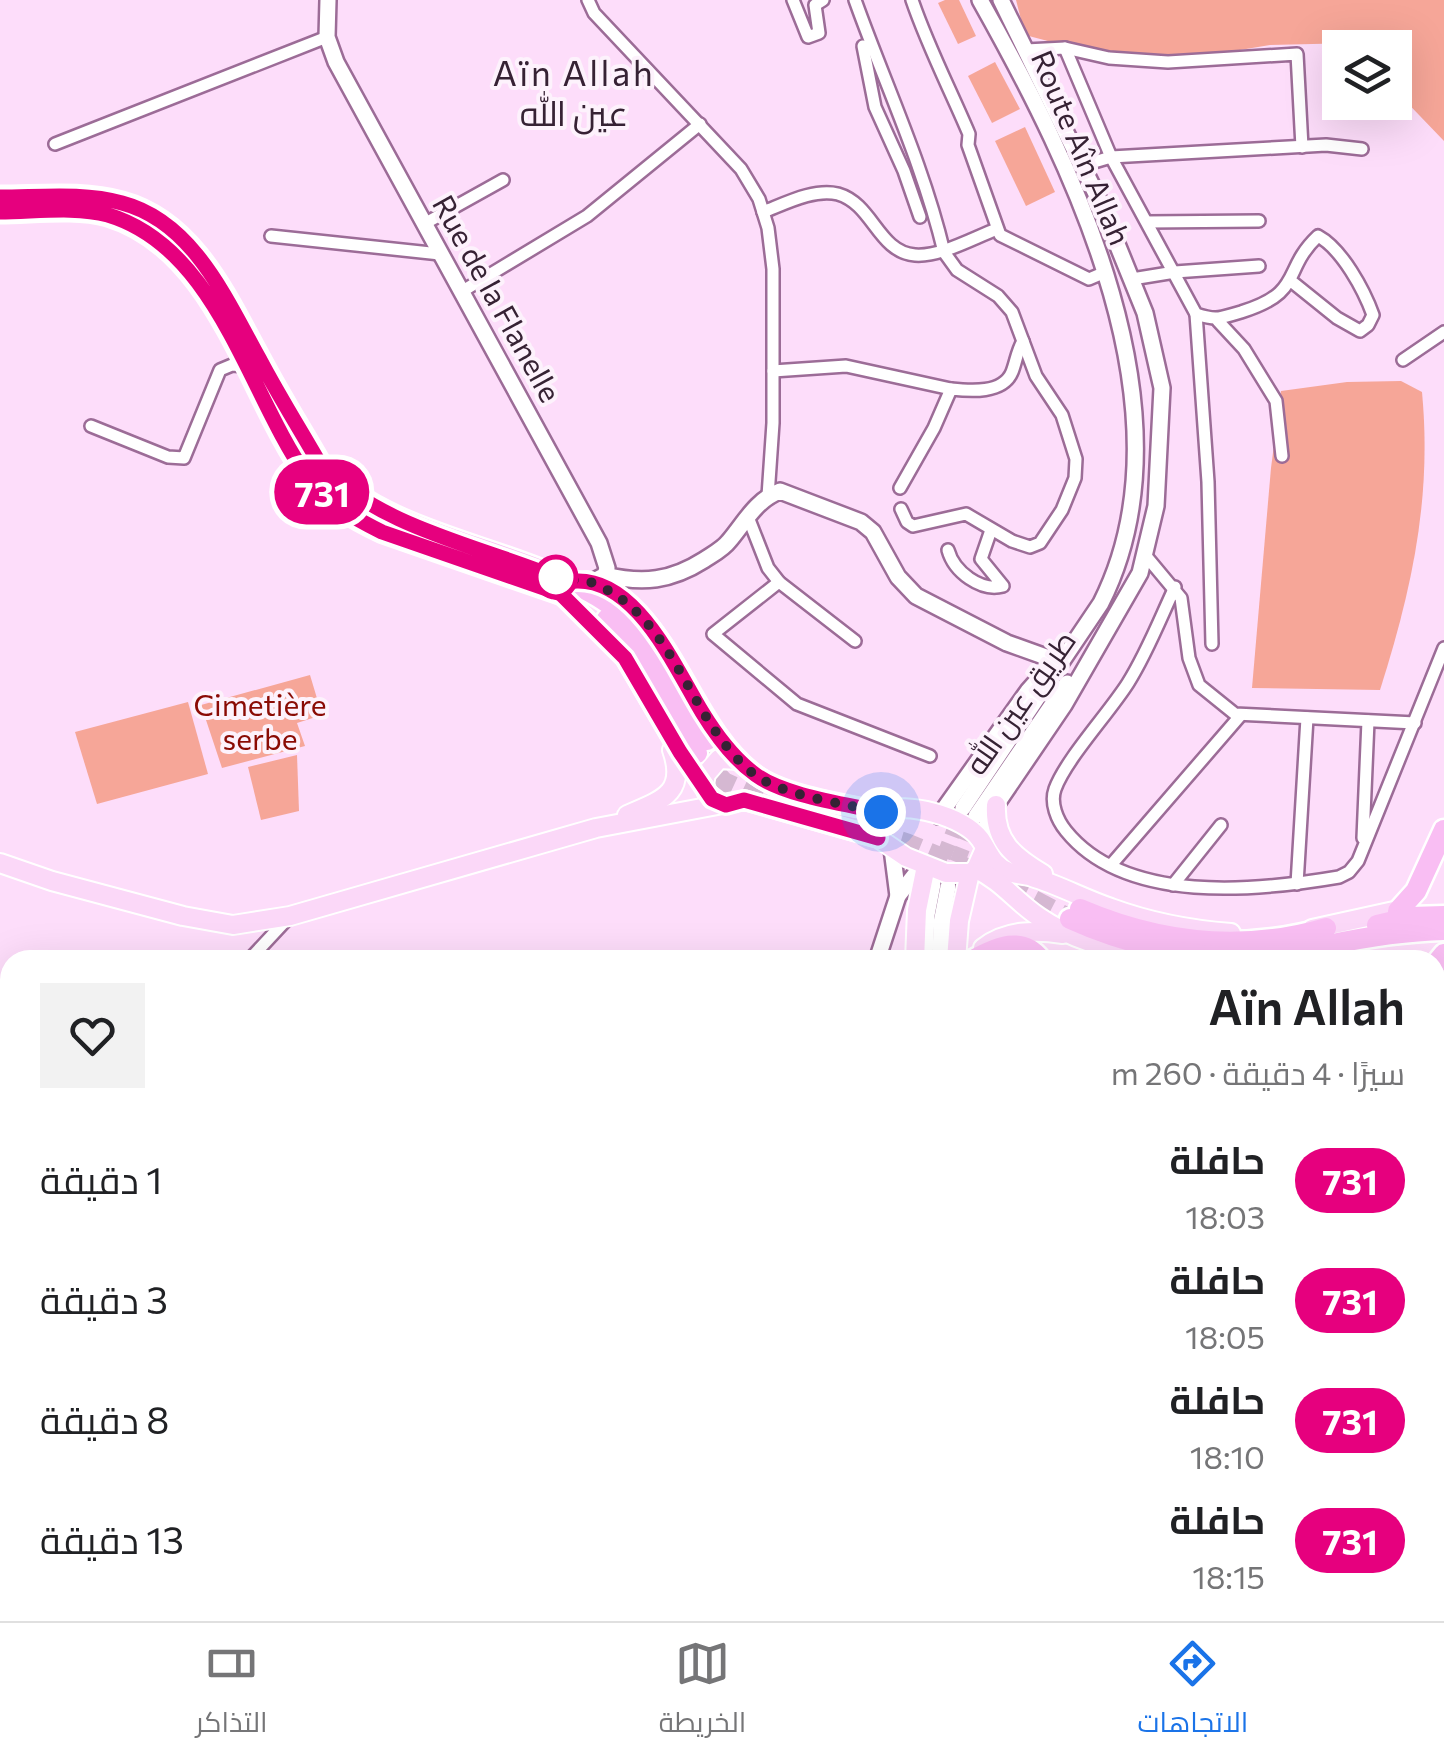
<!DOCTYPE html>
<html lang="ar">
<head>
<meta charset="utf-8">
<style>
  :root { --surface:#fff; --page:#f2f2f2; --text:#202124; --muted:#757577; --line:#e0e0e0; --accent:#1a73e8 }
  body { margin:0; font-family:Commissioner,Cairo,sans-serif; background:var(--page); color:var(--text); direction:rtl; height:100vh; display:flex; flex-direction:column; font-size:38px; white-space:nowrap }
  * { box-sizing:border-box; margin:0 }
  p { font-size:32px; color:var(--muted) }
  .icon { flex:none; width:55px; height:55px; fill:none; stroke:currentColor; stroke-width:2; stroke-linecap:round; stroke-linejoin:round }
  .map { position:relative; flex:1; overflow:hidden; direction:ltr }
  .panel { position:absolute; left:0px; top:950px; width:1445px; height:672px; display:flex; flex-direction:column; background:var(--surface); border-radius:30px 30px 0 0; box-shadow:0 10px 40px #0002; direction:rtl }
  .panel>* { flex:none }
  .badge { padding:0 20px; border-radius:32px; font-size:35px; line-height:65px }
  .fabs { position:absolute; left:1322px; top:30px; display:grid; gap:20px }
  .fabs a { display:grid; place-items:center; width:90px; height:90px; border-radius:0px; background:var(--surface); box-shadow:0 10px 40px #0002; font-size:50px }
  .you { position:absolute; width:50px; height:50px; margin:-25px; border:8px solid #fff; border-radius:50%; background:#1a73e8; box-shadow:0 0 0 15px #1a73e833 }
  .map>.badge { position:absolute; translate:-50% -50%; box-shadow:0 0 0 5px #fff }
  .round { display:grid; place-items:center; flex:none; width:105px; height:105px; border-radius:0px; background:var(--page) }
  .overview { display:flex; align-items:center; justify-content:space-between; height:170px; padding:0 40px }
  h1 { font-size:48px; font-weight:600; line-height:75px }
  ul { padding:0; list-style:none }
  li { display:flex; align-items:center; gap:30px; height:120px; padding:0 40px }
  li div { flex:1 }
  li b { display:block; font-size:38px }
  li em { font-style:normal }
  li .badge { min-width:110px; font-weight:700; text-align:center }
  .menu { display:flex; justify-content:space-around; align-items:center; height:140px; border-top:2px solid var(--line); background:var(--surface); font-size:28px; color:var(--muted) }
  .menu a { display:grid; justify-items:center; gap:5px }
  .menu .active { color:var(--accent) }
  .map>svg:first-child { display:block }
</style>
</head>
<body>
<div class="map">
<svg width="1444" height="1621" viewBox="0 0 1444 1621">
  <rect width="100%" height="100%" fill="#fdddfa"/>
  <g fill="#f6a698">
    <polygon points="945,0 959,0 976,36 958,44 938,3"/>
    <polygon points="1016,0 1444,0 1444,141 1395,90 1395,48 1359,47 1355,43 1270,45 1180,60 1101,55 1025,35"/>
    <polygon points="995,62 1020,109 992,123 968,76"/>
    <polygon points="1025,127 1055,192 1026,206 995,141"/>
    <path d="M1401,381l21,11c10,106 -10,197 -42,298l-128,-2 19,-220 10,-77 66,-9z"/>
    <polygon points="310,675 322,715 297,723 305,746 222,768 201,705"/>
    <polygon points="188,702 208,774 97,804 75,732"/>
    <polygon points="297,755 299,811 261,820 248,767"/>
  </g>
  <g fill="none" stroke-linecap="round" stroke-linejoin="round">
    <g stroke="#d5b8d2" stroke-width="15" stroke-dasharray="15 8" stroke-linecap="butt">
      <polyline points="935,879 961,812"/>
      <polyline points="949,884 973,821"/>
    </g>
    <g stroke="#d5b8d2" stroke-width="20" stroke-dasharray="20 10" stroke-linecap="butt">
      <polyline points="697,753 724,782 763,800"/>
      <polyline points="872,833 906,843 981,874"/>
      <polyline points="1007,886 1070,919"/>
    </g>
    <g stroke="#9c6c97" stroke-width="16">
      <g id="street">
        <polyline points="588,0 594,13 741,169 759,199 768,228 773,269 773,423 768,496"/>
        <polyline points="793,0 808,37 819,33 815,5 823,0"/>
        <path d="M855,0c30,84 68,164 89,252l13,18 41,26 14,16 24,64 26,39 14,44 -1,19 -13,32 -22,33 -10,4 -18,-6 -46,-27 -53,12 -6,-4 -6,-13"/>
        <path d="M912,0c16,47 38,89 57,134l-1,11 32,90 89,44 14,-6"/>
        <polyline points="863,46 875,107 904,171 920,217"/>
        <path d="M1065,48l46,109 85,157c22,7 23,4 45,-2 64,-20 40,-41 77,-76 24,13 46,54 55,79l-5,10 -8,6 -23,-13 -46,-37"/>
        <polyline points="1026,50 1065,48 1109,58 1168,62 1297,54 1302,147"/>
        <polyline points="55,144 327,37"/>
        <polyline points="1084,165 1111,157 1326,145 1362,149"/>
        <path d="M763,212c21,-8 51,-24 75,-18 35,10 40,58 77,61 25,2 58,-17 82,-26"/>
        <polyline points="1147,222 1259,221"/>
        <polyline points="424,224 503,180"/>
        <polyline points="271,236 440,254"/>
        <polyline points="1132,279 1175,272 1259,266"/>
        <polyline points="461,292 587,216 700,124"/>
        <polyline points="1196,314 1208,482 1212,644"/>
        <polyline points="1218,321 1244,349 1276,401 1282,456"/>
        <polyline points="1403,360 1444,332"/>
        <polyline points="773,371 846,366 951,389"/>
        <polyline points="91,426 168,457 184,458 220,370 232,365 245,366"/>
        <path d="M900,488l34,-60 17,-39c19,2 52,5 61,-17 4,-10 5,-21 11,-31"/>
        <polyline points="748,517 768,568 779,582 855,641"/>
        <path d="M948,550c6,22 33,42 55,36l-22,-27 10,-29"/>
        <polyline points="1146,556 1181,598 1189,658 1199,685 1235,714 1415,723"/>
        <polyline points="779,582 713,634 797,704 930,756"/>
        <path d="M1175,587c-15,32 -28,66 -47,96 -19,30 -62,76 -73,106 -5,14 2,31 11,42 60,74 191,60 273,46l10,-5 9,-11 86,-213"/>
        <polyline points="1363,838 1368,721"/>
        <polyline points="1111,865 1240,716"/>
        <polyline points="1297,884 1307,718"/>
        <polyline points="1173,885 1221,825"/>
        <polyline points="249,960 290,916"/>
        <polyline points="0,1081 10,1085"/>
        <polyline points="0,1132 10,1135"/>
        <polyline points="0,1191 10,1198"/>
        <polyline points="0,1303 0,1325"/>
        <polyline points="0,1479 10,1515"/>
        <polyline points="1435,1504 1444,1498"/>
        <polyline points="0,1531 10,1525"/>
        <polyline points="858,1621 858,1614"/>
        <polyline points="1006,1621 1007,1612"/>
        <polyline points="1170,1621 1170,1612"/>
      </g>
    </g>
    <g stroke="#9c6c97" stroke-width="20">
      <g id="secondary">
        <polyline points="328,0 327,37 336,62 599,543 607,568 605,575 592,582"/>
        <path d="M605,575c38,9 66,6 99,-15 9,-6 19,-11 25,-19 16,-19 27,-41 51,-50l81,31 12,10 25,45 18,19 91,47 53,19"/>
        <path d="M963,808l138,-205c95,-189 -27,-436 -121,-603"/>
        <polyline points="939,816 1028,691 1045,672"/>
        <polyline points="976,816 1067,683"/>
        <polyline points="980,839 996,805 1064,705 1140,573 1156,506 1162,388 1145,313 1100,202 1001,0"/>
        <polyline points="892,849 898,896"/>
        <polyline points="877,960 898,896 923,864"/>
        <polyline points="925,960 927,915 933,884"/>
        <polyline points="940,960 941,923 948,887"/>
      </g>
    </g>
    <g stroke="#fff" stroke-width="22">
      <g id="primary">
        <path d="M587,581c90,31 98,141 169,194 29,22 89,29 125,37 24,-11 83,4 99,27 9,13 12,27 29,33 8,3 16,2 23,5 27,8 52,22 79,31 38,14 80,22 120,25"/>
        <polyline points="561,594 625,658 680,752 704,784 707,793 720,803"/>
        <polyline points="704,784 706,774 719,759 739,760"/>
        <path d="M996,805c-2,36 18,52 47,69"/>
        <path d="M627,815c35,-15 60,-22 45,-65"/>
        <polyline points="0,863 52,881 183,916 233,925 290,916 596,828 744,800 878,838 906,857 946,873 970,873 976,869 984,851"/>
        <path d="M976,869c27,13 39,32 63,48 33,23 74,33 112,43"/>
        <polyline points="1312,929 1394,911"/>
        <path d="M983,948c23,-18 52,-18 80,-14"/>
        <polyline points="915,960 917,910 926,866"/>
        <polyline points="956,960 959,921 970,873"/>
        <polyline points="1435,1522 1444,1525"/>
        <polyline points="1435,1535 1444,1539"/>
        <polyline points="1284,1612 1289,1621"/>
      </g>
    </g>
    <g stroke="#fff" stroke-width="25">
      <g id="highway">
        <path d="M0,197c40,0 83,-5 122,6 73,20 105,98 138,157 19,36 41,71 61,106 60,61 150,75 227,107 21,9 42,17 61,31 47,35 64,90 98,136"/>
        <path d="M0,212c33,0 75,-6 108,3 110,33 140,179 200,263 18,25 48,41 75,54l182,63"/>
        <polyline points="607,619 636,649 697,753"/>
        <path d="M1080,909c79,34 163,43 246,19"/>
        <polyline points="1398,911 1416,891 1444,830"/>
        <path d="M1070,919c73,33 149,45 228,34 10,-1 20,-6 30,-8 38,-8 77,-14 116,-15"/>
        <polyline points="1377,925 1411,917 1444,916"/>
        <path d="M973,960c24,-13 49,-25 68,0"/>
        <polyline points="1435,965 1444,954"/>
        <polyline points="1435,1006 1444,985"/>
        <polyline points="1435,1047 1444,1025"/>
        <polyline points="1435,1175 1440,1180"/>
        <polyline points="66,1621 78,1612"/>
        <polyline points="117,1621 128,1612"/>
        <polyline points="169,1621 180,1612"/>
        <polyline points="201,1621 211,1612"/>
      </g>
    </g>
    <use href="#street" stroke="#fff" stroke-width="11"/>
    <use href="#secondary" stroke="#fff" stroke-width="15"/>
    <use href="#primary" stroke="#fbd8f8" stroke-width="18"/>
    <use href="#highway" stroke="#f9bef3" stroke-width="20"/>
  </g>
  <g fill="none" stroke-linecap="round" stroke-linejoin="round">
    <g stroke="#fff" stroke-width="22">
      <path id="line" d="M0,197c40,0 83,-5 122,6 72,19 105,98 138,157 19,36 41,71 61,106 62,64 165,81 246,116 67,-12 108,86 135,130 14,23 33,48 54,63 29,21 90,29 125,37l-5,11 2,15 -134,-38 -18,5 -14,-6 -32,-47 -55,-94 -64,-64 -179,-62c-26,-13 -56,-29 -74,-54 -60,-84 -90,-230 -200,-263 -33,-9 -74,-3 -108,-3"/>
    </g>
    <use href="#line" stroke="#e6007e" stroke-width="15"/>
    <path stroke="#362234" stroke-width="10" stroke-dasharray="0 18" d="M556,577c13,5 25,1 37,6 85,35 94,139 162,192 29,21 90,29 126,37"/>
  </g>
  <circle fill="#fff" stroke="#e6007e" stroke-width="5" cx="556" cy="577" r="20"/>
  <g text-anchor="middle" stroke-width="8" stroke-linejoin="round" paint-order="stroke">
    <g font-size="30" fill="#362234" stroke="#fdf2fc">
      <text transform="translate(1080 148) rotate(67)" y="10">Route Aîn Allah</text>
      <text transform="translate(496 299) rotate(61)" y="10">Rue de la Flanelle</text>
      <text transform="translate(1021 703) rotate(-55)" y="10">طريق عين الله</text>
    </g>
    <g font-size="30" fill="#8a0b04" stroke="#fdf2fc">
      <text x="260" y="716">Cimetière<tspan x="260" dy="34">serbe</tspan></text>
    </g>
    <g font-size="35" letter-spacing="2.5" fill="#362234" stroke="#fdf2fc">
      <text x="574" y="86">Aïn Allah<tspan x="574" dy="40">عين الله</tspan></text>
    </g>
  </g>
</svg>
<div class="fabs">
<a><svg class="icon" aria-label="layers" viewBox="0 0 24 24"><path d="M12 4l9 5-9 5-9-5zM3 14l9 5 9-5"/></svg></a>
</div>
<div class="you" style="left:881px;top:812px"></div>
<b class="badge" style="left:322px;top:492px;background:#e6007e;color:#fff">731</b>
<section class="panel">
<div class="overview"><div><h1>Aïn Allah</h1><p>سيرًا · 4 دقيقة · 260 m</p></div><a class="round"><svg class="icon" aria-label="heart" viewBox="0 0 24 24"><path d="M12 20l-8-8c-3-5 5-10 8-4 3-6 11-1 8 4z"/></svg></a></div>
<ul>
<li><span class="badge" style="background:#e6007e;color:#fff">731</span><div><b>حافلة</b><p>18:03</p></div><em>1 دقيقة</em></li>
<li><span class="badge" style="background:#e6007e;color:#fff">731</span><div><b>حافلة</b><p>18:05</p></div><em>3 دقيقة</em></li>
<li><span class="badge" style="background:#e6007e;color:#fff">731</span><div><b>حافلة</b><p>18:10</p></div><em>8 دقيقة</em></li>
<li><span class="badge" style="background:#e6007e;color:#fff">731</span><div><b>حافلة</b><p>18:15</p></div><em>13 دقيقة</em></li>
</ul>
</section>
</div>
<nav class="menu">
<a class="active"><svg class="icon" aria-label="directions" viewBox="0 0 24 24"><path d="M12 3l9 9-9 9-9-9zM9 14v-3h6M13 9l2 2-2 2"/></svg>الاتجاهات</a>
<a><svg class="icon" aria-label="map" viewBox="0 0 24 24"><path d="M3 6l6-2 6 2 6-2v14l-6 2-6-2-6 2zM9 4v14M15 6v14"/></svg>الخريطة</a>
<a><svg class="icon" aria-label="tickets" viewBox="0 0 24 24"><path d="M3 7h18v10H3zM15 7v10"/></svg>التذاكر</a>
</nav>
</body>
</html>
